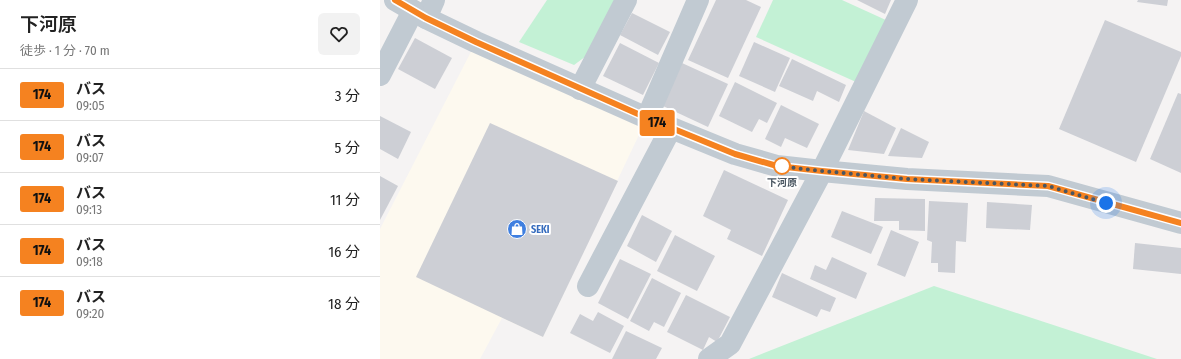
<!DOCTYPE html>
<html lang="ja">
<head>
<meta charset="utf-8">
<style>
  :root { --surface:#fff; --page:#f2f2f2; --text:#222; --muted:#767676; --line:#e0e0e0 }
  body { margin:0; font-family:"Fira Sans Condensed","Noto Sans JP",sans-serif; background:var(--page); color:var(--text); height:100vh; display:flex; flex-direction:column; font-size:15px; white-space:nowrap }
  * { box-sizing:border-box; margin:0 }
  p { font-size:13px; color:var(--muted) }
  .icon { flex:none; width:22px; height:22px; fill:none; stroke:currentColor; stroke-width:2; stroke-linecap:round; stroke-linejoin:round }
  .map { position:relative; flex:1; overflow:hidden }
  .sheet { display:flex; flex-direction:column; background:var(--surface); width:380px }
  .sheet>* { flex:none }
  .badge { padding:0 8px; border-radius:3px; font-size:14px; line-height:26px }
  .you { position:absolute; width:20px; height:20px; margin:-10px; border:3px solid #fff; border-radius:50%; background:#1a73e8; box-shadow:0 0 0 6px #1a73e833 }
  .map>.badge { position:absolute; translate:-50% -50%; box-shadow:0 0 0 2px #fff }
  .round { display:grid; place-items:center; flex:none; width:42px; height:42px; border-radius:6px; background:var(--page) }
  .summary { display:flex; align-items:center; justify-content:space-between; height:68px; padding:0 20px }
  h1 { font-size:19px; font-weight:600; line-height:30px }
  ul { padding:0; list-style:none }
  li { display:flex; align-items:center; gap:12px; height:52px; padding:0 20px; border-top:1px solid var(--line) }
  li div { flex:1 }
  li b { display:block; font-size:15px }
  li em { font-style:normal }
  li .badge { min-width:44px; font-weight:700; text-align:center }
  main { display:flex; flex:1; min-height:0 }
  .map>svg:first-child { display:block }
</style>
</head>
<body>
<main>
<section class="sheet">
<div class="summary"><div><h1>下河原</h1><p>徒歩 · 1 分 · 70 m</p></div><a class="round"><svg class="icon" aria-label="heart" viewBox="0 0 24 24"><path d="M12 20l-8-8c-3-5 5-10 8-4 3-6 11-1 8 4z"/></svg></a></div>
<ul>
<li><span class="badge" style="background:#f58220;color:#111">174</span><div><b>バス</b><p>09:05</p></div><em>3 分</em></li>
<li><span class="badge" style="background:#f58220;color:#111">174</span><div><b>バス</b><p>09:07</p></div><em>5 分</em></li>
<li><span class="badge" style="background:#f58220;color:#111">174</span><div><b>バス</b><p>09:13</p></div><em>11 分</em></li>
<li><span class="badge" style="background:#f58220;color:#111">174</span><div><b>バス</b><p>09:18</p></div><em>16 分</em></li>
<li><span class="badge" style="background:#f58220;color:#111">174</span><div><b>バス</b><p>09:20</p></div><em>18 分</em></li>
</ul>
</section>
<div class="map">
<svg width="801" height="359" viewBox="0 0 801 359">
  <rect width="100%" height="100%" fill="#f5f3f3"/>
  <polygon fill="#fdf9ef" points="96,42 267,118 163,337 122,318 100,359 0,359 0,229"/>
  <g fill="#c3f1d5">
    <polygon points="167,0 241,0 217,48 194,65 139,42"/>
    <polygon points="393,0 462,0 508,21 476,82 376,37"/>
    <polygon points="554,286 777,359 369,359"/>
  </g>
  <g fill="#cdcfd5">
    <polygon points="336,0 366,0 381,7 348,78 308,60"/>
    <polygon points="477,0 511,0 505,14"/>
    <polygon points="758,0 788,0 787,6 757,2"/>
    <polygon points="252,13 290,32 278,55 240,35"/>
    <polygon points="725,20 801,52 801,56 756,162 679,129"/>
    <polygon points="35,38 72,58 55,89 18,69"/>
    <polygon points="374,42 410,58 395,92 359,76"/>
    <polygon points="240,43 279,63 263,95 223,76"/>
    <polygon points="412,59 466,85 459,102 437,91 433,101 399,86"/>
    <polygon points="302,63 348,84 328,127 283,106"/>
    <polygon points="355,82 397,103 387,123 379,119 372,132 339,116"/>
    <polygon points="798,93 801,94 801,173 770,159"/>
    <polygon points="401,105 439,124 427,148 405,138 401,147 385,139"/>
    <polygon points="484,111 516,128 504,154 468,150"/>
    <polygon points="0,116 31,132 18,159 0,149"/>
    <polygon points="110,123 238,181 163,337 36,277"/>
    <polygon points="521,128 549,142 542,158 508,156"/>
    <polygon points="344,170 408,200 382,256 347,239 351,230 323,216"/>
    <polygon points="0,176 18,186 0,220"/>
    <polygon points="495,198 545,199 545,231 519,230 519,221 494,221"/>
    <polygon points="549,201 588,203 586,242 576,241 575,273 558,272 558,263 551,263 552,242 547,240"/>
    <polygon points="607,202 652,205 650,230 606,228"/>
    <polygon points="462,211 503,227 491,254 451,237"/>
    <polygon points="262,215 292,231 276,262 247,246"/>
    <polygon points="511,230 539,242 525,277 497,265"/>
    <polygon points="295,235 335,256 317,291 277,271"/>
    <polygon points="755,243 801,248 801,274 753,269"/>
    <polygon points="452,257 487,273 476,299 430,279 435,265 446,270"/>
    <polygon points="240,259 271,274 248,319 218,303"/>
    <polygon points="402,273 456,298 450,312 441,309 437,317 392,297"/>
    <polygon points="272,278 301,293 284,327 274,322 269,331 250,321"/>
    <polygon points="306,295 350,317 337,342 329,337 323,350 287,332"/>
    <polygon points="218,312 244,326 230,353 190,333 200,314 213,321"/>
    <polygon points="246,331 282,348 276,359 232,359"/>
  </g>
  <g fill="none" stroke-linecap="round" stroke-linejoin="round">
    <g stroke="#c1cad2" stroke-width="22">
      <polyline points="15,0 46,18 96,42 267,118 355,154 397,166 442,171 527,179 668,186 801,223"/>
      <polyline points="46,18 54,0"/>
      <polyline points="0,75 33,11"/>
      <polyline points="200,89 246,0"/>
      <polyline points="267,118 318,0"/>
      <polyline points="208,286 291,128"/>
      <polyline points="329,359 350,344 442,171 527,0"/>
    </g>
  </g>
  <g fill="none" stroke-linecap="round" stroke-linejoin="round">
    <g stroke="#fff" stroke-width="9">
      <polyline id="line" points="15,0 46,18 96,42 267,118 355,154 397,166 442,171 527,179 668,186 801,223"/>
    </g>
    <use href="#line" stroke="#f58220" stroke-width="6"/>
    <polyline stroke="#4a5661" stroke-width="4" stroke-dasharray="0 7.2" points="402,166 397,166 442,171 527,179 668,186 726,203"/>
  </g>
  <defs>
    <g id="shop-disc" transform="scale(1)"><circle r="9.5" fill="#3f7fe0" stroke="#fff"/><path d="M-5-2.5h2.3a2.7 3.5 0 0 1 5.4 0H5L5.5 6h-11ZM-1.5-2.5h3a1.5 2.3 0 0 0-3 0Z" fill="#fff"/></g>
  </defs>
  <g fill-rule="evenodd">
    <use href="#shop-disc" x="137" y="229"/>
  </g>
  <circle fill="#fff" stroke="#f58220" stroke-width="2" cx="402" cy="166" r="8"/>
  <g text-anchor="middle" stroke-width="4" stroke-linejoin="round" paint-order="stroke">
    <g font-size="10" font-weight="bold" fill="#4a5661" stroke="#fff">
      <text x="402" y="186">下河原</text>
    </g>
    <g font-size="10" font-weight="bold" fill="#366cbe" stroke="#fff" text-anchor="start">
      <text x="151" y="233">SEKI</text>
    </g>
  </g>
</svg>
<div class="you" style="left:726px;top:203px"></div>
<b class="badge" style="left:277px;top:123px;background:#f58220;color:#111">174</b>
</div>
</main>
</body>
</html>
